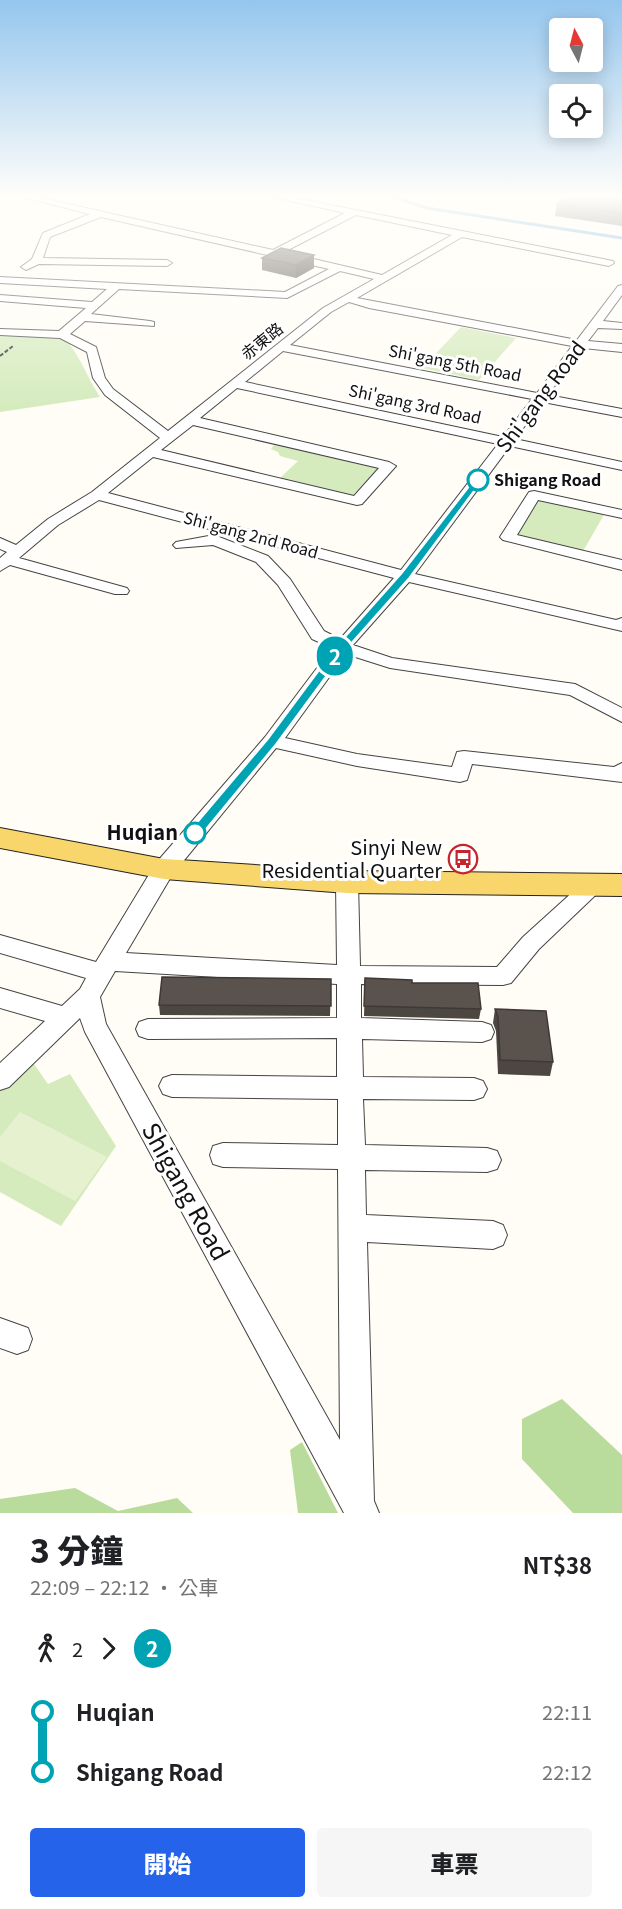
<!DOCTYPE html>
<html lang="zh-TW">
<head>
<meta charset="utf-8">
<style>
  :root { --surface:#fff; --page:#f6f6f6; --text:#202124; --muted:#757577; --accent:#2563eb }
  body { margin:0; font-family:Georgia,"Noto Sans TC",serif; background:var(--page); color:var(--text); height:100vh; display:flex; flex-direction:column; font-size:22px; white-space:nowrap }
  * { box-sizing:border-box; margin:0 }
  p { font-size:20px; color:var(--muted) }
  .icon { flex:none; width:33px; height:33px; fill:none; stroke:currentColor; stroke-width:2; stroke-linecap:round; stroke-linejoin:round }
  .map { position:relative; height:1513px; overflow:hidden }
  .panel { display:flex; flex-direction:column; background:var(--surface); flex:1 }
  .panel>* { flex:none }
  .badge { padding:0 12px; border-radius:20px; font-size:21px; line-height:39px }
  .needle { width:39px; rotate:353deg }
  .tools { position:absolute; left:549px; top:18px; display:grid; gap:12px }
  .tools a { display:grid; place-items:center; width:54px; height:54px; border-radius:6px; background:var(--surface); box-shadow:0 3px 15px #0003; font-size:30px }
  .map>.badge { position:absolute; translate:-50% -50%; box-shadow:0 0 0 3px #fff }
  .legs { display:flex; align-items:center; gap:9px; height:66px; padding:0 30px; font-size:20px }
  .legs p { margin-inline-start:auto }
  .head { display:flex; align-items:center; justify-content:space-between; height:102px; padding:0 30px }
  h1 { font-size:33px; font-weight:800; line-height:45px }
  .primary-button { display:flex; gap:12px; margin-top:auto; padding:12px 30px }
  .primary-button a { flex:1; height:69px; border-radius:6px; background:var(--accent); color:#fff; font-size:24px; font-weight:800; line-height:69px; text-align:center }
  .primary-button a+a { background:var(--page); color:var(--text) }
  ul { padding:0 30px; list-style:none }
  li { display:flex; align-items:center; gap:21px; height:60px; font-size:22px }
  li i { display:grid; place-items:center; width:9px; height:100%; margin:0 8px; background:currentColor }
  li i::after { content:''; width:15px; height:15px; margin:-8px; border:4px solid; border-radius:50%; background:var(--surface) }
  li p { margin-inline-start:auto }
  li:first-child i { background:linear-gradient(#0000 50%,currentColor 0) }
  li:last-child i { background:linear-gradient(currentColor 50%,#0000 0) }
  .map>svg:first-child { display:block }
</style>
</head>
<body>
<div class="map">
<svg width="622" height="1513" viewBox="0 0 622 1513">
  <rect width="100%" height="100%" fill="#fffdf5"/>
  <g fill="#d5ebbd">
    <polygon points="461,327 516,338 479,380 422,368"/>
    <path d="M0,332l62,3c17,18 25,42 38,62l-100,15z"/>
    <polygon points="274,445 378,468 352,496 279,479 298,461 280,456 278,452 271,449"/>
    <polygon points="538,498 605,513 582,553 513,536"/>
    <polygon points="27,1054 48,1084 70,1074 116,1146 61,1226 0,1192 0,1082"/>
  </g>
  <g fill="#b9dc9c">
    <polygon points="562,1399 622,1455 622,1513 573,1513 522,1459 522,1419"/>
    <polygon points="302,1442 338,1513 298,1513 290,1450"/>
    <polygon points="75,1488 118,1511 177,1498 193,1513 0,1513 0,1499"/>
  </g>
  <polygon fill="#e6f2cf" points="20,1112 107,1157 75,1201 0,1161 0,1137"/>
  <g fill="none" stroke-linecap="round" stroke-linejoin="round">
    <polyline stroke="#3f96cf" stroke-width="3" points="394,197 427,208 622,238"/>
    <g stroke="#444" stroke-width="2">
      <g id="minor">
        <path d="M22,197h15l236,53 72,-37 -72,-16h17l323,64 1,2 -5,3 -147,-29 -105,61 220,42 41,-54 4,-1v10l-19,26 19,2v6l-24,-1 -10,13 34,3v8l-39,-4 -35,47 74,14v8l-79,-15 -28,37 107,23v8l-112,-24 -95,128 201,46 6,-2v13l-213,-49 -56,63 39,13 183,26 47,24v14l-52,-27 -180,-27 -44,-14 -61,84 72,16 95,13 5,-15 7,-1 150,16 8,-4v19l-150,-18 -5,16 -7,2 -103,-16 -81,-18 -104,127 -46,78 211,12 -1,-83 3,-6 8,-2 8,2 3,6 2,84 137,1 26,-30 63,-57 8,-2 8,2 3,6 -66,63 -28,34 -8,2 -142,-1v34l121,4 9,3 3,7 -3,7 -9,3 -120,-3 1,38 111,1 9,3 4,8 -4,8 -9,3 -111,-1 2,46 122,3 10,3 4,9 -4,9 -10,3 -122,-2 1,45 127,6 10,4 4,10 -4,10 -10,4 -126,-7 7,259 5,12h-35l-259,-481 -5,-14 -71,69 -9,3v-27l45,-42 -45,-13v-20l62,18 18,-17 6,-11 -86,-25v-18l96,27 60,-99 109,-126 67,-89 -20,-9 -34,-54 -22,-23 -43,-17 -37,3 -3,-3 3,-3 38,-7 54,21 22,23 34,52 16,8 54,-61 -295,-78 -41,25 -39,33 108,30 2,3 -2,3h-12l-105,-29 -10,6v-13l7,-6 -7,-3v-11l16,7 32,-26 44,-27 68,-54 -55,-43 -12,-17 -6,-26 -27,-14 -60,-3v-6l59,2 27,-23 -86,-7v-6l92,7 15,-13 -107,-6v-6l285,15 44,-23 -228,-52 -51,20 -7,21 124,2 5,3 -5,3 -128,-2 -13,6 -5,-3 11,-8 11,-26 47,-19zM356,215l96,20 -70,40 -98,-23zM340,271l34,8 -51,29 -155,123 -55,-42 -8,-11 -9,-31 -26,-13 15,-13 69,5v-4l-4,-1 -59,-7 28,-25 168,9zM349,302l20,6 203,38 -35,47 -247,-48 41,-33zM283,351l249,48 -29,38 -258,-55zM237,388l261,56 -97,126 -293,-77 45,-36 204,48 5,-1 34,-38 -7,-4 -189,-44zM193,425l186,43 -25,28 -193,-46zM115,971l222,13v34l-189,1 -9,3 -3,7 3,7 9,3 189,-1v39l-165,-2 -9,3 -4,8 4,8 9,3 166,2v46l-115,-2 -10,3 -3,9 3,9 10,3 115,2 2,271 -234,-416 -6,-27z"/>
        <polygon points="534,491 622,510 622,518 538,500 517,535 622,560 622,570 503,540 500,537 529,492"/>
        <polygon points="0,1318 28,1328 32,1339 28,1350 17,1354 0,1348"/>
      </g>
    </g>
    <g stroke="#222" stroke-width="2">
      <polygon id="major" points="0,828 164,859 347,871 622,874 622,896 347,893 164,879 0,848"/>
    </g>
    <polyline stroke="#333" stroke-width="2" stroke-dasharray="4 2" stroke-linecap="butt" points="0,356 13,346"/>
    <use href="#minor" fill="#fff" fill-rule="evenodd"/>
    <use href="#major" fill="#f9d66b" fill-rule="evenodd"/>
  </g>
  <g fill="#4d4742">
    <polygon points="622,198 622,226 555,216 557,204"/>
    <polygon points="262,258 314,268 296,278 262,270"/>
    <polygon points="365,978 412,983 481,1009 479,1019 364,1016"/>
    <polygon points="331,979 330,1016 160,1015 159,1005"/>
    <polygon points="495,1009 553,1062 550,1076 498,1074 496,1031 493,1023"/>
  </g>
  <polygon fill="#3f3936" points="314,255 314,268 296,278 296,265"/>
  <g fill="#5a524d" stroke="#3f3936" stroke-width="1.5">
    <polygon points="565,197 613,197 622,198 622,213 557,204"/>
    <polygon points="281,248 314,255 296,265 262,258"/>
    <polygon points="162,977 331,979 331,1006 159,1005"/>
    <polygon points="365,978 412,980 412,983 478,983 481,1009 364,1006"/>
    <polygon points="495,1009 546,1011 553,1062 500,1060 498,1017"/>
  </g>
  <linearGradient id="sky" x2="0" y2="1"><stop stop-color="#95c6ee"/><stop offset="0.48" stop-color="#fffefa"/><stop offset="1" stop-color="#fffefa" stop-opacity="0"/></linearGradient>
  <rect width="622" height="409" fill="url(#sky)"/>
  <polygon fill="#00a3b4" stroke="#fff" stroke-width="1.5" points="475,479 482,480 409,578 346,649 276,744 200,836 191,836 191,830 268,739 338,645 402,573"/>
  <defs>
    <g id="bus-ring" transform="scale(1.5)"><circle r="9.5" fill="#fff" stroke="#c4262e" stroke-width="1.5"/><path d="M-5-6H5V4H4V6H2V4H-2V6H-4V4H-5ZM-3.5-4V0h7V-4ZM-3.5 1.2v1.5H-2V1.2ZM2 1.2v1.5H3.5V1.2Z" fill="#c4262e"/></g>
  </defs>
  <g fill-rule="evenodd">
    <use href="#bus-ring" x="463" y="859"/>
  </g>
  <g fill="#fff" stroke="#00a3b4" stroke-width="3">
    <circle cx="478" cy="480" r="10"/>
    <circle cx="195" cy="833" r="10"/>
  </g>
  <g text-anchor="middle" stroke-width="6" stroke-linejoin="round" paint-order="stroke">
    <g font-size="16" fill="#111" stroke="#fff">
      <text transform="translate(262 341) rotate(-39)" y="6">赤東路</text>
      <text transform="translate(455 363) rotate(11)" y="6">Shi'gang 5th Road</text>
      <text transform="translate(415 404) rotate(12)" y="6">Shi'gang 3rd Road</text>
      <text transform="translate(251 535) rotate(15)" y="6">Shi'gang 2nd Road</text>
    </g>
    <g font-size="16" font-weight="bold" fill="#111" stroke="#fff" text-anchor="start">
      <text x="494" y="486">Shigang Road</text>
    </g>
    <g font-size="20" fill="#111" stroke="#fff">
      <text transform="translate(541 397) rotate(-53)" y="7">Shi'gang Road</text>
    </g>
    <g font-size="20" font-weight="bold" fill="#111" stroke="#fff" text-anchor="end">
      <text x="178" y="840">Huqian</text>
    </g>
    <g font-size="20" fill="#111" stroke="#fff" text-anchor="end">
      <text x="442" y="855">Sinyi New<tspan x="442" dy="23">Residential Quarter</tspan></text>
    </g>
    <g font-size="24" fill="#111" stroke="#fff">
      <text transform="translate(185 1192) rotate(61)" y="8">Shigang Road</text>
    </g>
  </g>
</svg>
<div class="tools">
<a><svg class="needle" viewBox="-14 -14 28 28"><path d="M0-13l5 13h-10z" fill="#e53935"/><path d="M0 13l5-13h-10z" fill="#757577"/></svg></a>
<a><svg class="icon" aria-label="locate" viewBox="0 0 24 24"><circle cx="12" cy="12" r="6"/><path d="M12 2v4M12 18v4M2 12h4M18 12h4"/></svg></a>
</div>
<b class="badge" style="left:335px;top:656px;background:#00a3b4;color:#fff">2</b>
</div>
<section class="panel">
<div class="head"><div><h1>3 分鐘</h1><p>22:09 – 22:12 · 公車</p></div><b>NT$38</b></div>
<div class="legs"><svg class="icon" aria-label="walk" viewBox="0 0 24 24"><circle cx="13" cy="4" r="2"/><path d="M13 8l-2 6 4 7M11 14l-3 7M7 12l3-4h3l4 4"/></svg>2<svg class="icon" aria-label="forward" viewBox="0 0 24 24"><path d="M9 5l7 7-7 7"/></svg><b class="badge" style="background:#00a3b4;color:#fff">2</b></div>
<ul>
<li><i style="color:#00a3b4"></i><b>Huqian</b><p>22:11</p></li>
<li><i style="color:#00a3b4"></i><b>Shigang Road</b><p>22:12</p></li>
</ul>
<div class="primary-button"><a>開始</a><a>車票</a></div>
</section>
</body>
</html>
